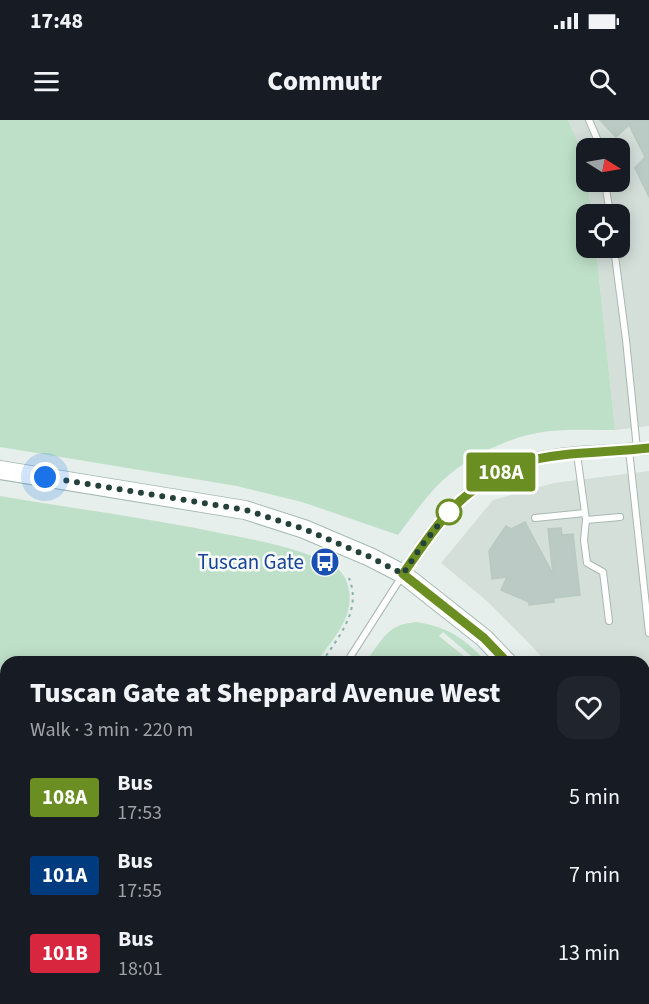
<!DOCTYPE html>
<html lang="en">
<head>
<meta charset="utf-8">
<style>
  :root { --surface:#171b24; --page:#20242c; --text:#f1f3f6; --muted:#9ea1a6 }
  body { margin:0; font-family:"Source Sans 3",sans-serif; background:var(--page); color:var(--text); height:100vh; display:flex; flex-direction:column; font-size:22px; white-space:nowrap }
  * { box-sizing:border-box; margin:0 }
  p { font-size:20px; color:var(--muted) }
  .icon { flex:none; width:33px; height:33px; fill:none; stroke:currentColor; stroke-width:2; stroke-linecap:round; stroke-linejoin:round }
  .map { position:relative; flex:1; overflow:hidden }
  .panel { position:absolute; left:0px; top:536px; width:650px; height:350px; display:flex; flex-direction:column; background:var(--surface); border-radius:18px 18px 0 0; box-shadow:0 3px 15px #0003 }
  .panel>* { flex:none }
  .badge { padding:0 12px; border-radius:4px; font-size:21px; line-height:39px }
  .needle { width:39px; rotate:101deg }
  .controls { position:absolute; left:576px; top:18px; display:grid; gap:12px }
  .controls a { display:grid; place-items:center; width:54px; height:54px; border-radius:12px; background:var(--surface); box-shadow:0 3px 15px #0003; font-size:30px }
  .you { position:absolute; width:30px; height:30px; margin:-15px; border:4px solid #fff; border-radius:50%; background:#1a73e8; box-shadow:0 0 0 9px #1a73e833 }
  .map>.badge { position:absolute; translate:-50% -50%; box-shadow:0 0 0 3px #fff }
  .round { display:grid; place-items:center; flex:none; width:63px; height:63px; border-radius:18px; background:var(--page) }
  .overview { display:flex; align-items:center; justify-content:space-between; height:102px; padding:0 30px }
  h1 { font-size:28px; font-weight:800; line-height:45px }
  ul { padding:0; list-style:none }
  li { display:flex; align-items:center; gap:18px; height:78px; padding:0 30px }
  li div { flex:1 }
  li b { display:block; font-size:22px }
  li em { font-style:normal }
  li .badge { min-width:66px; font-weight:700; text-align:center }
  .status { display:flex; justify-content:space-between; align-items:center; height:42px; padding:0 30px; background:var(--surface); direction:ltr }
  .status svg { height:16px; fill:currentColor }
  header { display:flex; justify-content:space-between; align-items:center; height:78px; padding:0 30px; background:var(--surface); font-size:27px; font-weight:800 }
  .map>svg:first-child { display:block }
</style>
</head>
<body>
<div class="status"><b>17:48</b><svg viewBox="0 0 49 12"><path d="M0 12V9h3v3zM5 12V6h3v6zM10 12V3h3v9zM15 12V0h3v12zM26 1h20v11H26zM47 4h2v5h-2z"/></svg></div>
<header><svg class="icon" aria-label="menu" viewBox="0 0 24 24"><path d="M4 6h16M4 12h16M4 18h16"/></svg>Commutr<svg class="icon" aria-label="search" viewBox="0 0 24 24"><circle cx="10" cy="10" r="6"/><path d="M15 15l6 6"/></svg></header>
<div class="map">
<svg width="649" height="884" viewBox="0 0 649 884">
  <rect width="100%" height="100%" fill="#e6efeb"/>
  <g fill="#d4dfda">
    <polygon points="568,0 649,0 649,306 615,310 596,128 620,128 620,94 592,94 587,62 620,62 620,28 586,28 586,59 582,34"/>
    <polygon points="649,351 649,729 644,715 644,542 545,541 529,523 487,481 441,443 493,380 554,363"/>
    <polygon points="0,638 6,638 6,879 233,879 232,884 0,884"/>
  </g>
  <g fill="#bfe0c8">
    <path d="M0,0h568l15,34 9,60h-6v34h10l19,182c-21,0 -43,-1 -65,1 -38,4 -80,24 -108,50 -17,16 -30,36 -44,54l-96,-33 -65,-16 -237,-39z"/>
    <path d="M0,376c77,13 154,23 230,39 35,7 73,14 105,32 4,2 9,8 11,13 13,32 -11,57 -29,81l-311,1v76l-6,-1z"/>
    <path d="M416,502c33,5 47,16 70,39h-9l-34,-29 -4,4 31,25h-101v-4c16,-21 19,-32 47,-35z"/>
    <rect x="225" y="879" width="82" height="5"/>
    <polygon points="313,879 375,879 368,884 313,884"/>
    <polygon points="432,879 617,879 616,884 440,884"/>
  </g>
  <g fill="#bbcac4" stroke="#b8c9c2" stroke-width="1.5">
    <polygon points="600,0 649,0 649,77 635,48 645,37 629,5 616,17"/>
    <polygon points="525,402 553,454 548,409 561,408 562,415 573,414 580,475 554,478 554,482 529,485 529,482 501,470 507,457 492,459 489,431 506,406 511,409"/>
  </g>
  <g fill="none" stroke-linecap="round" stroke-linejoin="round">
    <g stroke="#a8b8b2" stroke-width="8">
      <g id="lane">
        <polyline points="589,0 601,28"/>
        <polyline points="605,62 610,94"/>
        <polyline points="614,128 626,220 637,329"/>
        <polyline points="629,330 649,513"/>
        <polyline points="577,334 586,400 620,397"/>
        <polyline points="535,398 585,393"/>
        <polyline points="586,400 584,420 587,443 603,452 609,501"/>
        <polyline points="347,542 402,456"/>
      </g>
    </g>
    <g stroke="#a8b8b2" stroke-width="14">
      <path id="street" d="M403,454c29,-43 53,-80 101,-103 6,-3 11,-6 17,-8 41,-13 86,-10 128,-15"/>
    </g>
    <g stroke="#a4bbb3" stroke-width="20">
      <g id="secondary">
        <polyline points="0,350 245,390 304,409 370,437 403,454 484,518 507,542"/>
        <polyline points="644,797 649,810"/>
        <polyline points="643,879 643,884"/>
      </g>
    </g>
    <g stroke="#86b3a5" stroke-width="2" stroke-dasharray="3 4.5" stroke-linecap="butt">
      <path d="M322,542c17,-26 40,-52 27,-84"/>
      <polyline points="0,622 6,623"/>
      <polyline points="309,879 310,884"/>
      <polyline points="424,879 433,884"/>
      <polyline points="373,884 381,879"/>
    </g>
    <use href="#lane" stroke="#fff" stroke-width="6"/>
    <use href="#street" stroke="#fff" stroke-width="12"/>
    <use href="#secondary" stroke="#fff" stroke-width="18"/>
  </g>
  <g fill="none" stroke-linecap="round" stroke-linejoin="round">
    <g stroke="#fff" stroke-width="14">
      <path id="line" d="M507,542l-23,-24 -81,-64c30,-44 52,-79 101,-103 6,-3 11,-6 17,-8 39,-12 87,-10 128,-15"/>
    </g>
    <use href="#line" stroke="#6b8e23" stroke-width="9"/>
    <polyline stroke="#24423a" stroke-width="6" stroke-dasharray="0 10.8" points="45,357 246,390 304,409 370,437 403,454 423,424 449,392"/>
  </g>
  <defs>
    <g id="bus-disc" transform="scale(1.5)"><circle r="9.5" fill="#1a4fb4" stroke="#f7fbf9"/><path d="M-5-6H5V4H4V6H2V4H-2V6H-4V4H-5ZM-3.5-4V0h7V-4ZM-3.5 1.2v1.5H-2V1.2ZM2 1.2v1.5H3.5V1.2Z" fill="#fff"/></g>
  </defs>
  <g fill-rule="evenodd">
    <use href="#bus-disc" x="325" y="442"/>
  </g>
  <circle fill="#fff" stroke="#6b8e23" stroke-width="3" cx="449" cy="392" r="12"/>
  <g text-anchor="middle" stroke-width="5" stroke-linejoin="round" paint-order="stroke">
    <g font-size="21" fill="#164399" stroke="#f7fbf9" text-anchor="end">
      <text x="304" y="449">Tuscan Gate</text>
    </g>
  </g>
</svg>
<div class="controls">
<a><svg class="needle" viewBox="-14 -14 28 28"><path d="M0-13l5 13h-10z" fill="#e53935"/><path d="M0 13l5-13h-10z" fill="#9ea1a6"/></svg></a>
<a><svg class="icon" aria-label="locate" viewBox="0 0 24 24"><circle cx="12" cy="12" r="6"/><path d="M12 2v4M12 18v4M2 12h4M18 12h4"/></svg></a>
</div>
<div class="you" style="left:45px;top:357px"></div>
<b class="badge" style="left:501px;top:352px;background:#6b8e23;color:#fff">108A</b>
<section class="panel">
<div class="overview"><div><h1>Tuscan Gate at Sheppard Avenue West</h1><p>Walk · 3 min · 220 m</p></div><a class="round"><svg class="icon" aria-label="heart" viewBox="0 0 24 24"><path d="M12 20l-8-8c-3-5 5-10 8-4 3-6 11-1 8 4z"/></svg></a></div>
<ul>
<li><span class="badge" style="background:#6b8e23;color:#fff">108A</span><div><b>Bus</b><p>17:53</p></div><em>5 min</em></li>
<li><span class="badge" style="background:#003b80;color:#fff">101A</span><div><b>Bus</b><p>17:55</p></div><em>7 min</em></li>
<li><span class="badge" style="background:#d7263d;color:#fff">101B</span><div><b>Bus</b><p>18:01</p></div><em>13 min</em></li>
</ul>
</section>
</div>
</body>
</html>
